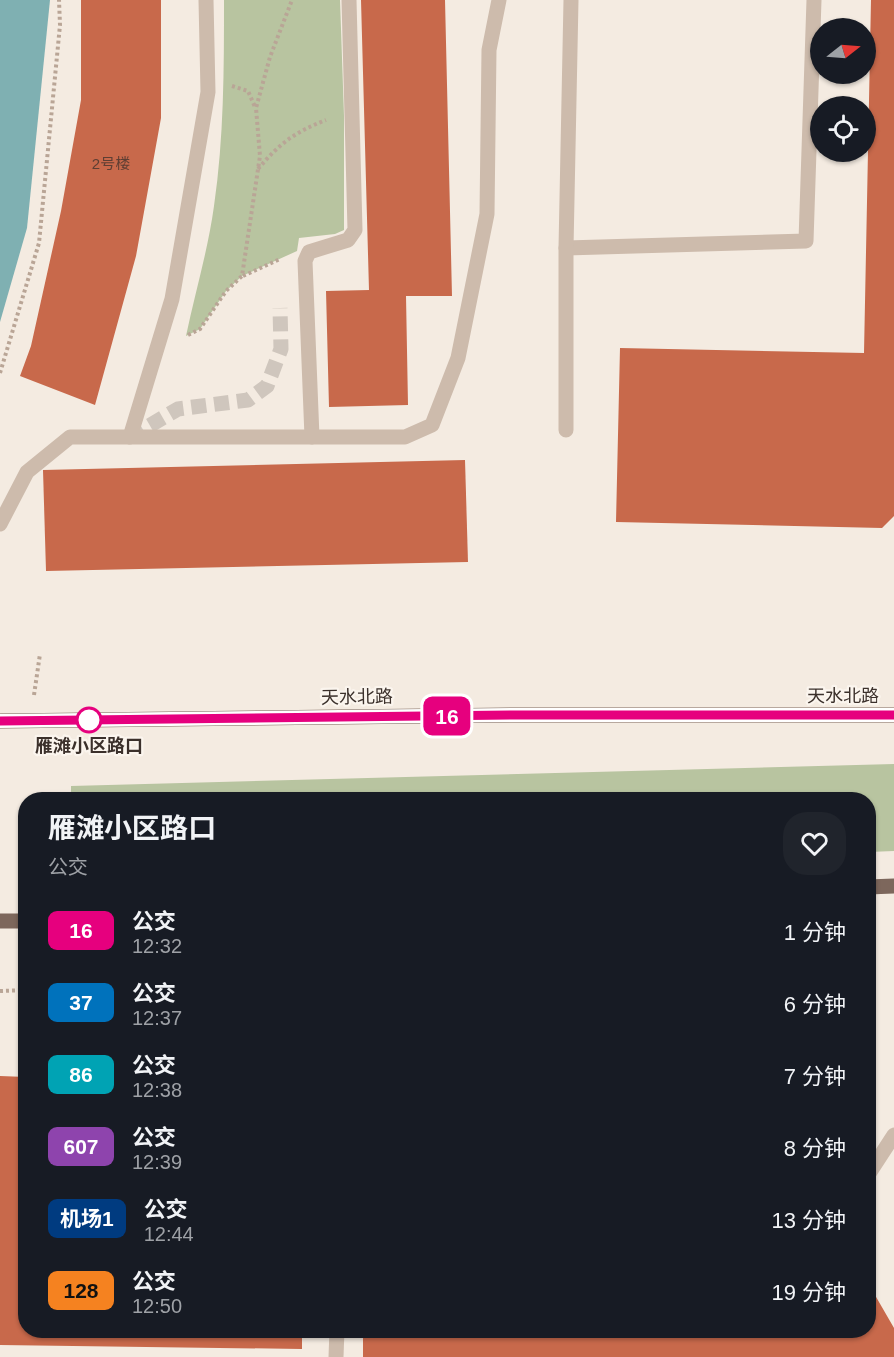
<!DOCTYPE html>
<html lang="zh">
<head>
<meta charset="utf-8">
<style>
  :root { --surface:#171b24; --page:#20242c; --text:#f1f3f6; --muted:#9ea1a6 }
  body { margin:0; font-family:Helvetica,"Noto Sans SC",sans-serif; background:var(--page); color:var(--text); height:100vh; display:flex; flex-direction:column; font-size:22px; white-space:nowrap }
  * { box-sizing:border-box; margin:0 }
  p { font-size:20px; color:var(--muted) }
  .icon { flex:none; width:33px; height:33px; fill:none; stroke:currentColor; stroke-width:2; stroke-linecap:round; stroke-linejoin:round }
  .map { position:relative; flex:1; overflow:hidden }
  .side { position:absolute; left:18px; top:792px; width:858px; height:546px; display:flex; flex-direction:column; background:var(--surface); border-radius:24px; box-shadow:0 2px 4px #0004 }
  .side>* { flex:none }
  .badge { padding:0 12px; border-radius:9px; font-size:21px; line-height:39px }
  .needle { width:39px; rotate:73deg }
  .buttons { position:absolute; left:810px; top:18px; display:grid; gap:12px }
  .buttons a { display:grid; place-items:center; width:66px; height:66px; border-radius:50%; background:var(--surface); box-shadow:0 2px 4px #0004; font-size:30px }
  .map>.badge { position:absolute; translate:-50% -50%; box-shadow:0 0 0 3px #fff }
  .round { display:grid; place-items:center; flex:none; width:63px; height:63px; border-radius:24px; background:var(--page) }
  .overview { display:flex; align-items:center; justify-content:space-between; height:102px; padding:0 30px }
  h1 { font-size:28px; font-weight:700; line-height:45px }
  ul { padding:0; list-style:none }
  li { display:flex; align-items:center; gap:18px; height:72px; padding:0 30px }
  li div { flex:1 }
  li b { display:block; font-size:22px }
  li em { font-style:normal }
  li .badge { min-width:66px; font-weight:700; text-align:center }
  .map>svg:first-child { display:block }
</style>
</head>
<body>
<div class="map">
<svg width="894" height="1357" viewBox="0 0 894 1357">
  <rect width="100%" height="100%" fill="#f4ebe1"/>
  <g fill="#b8c4a0">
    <path d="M224,0h116l4,116v114l-9,4 -36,4 -2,13 -55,25 -16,15 -26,38 -14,7c9,-43 22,-86 28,-130 10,-68 10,-137 10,-206z"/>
    <polygon points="894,764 894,851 869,852 868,800 71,799 71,786"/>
  </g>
  <polygon fill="#7fb0b2" points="0,0 50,0 27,228 0,322"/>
  <g fill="#c8694b">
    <polygon points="81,0 161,0 161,118 136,256 95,405 20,376 31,346 61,211 81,100"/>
    <polygon points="361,0 445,0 452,296 406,296 408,405 329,407 326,291 369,290"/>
    <polygon points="871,0 894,0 894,516 882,528 616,522 620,348 864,353"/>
    <polygon points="465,460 468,562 46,571 43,470"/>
    <polygon points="0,1076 26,1077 26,1330 302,1330 302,1349 0,1345"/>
    <polygon points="868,1283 894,1328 894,1357 363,1357 363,1330 868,1330"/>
  </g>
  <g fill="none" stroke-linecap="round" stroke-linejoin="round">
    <polyline stroke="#cfc6bd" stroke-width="15" stroke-dasharray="15 8" stroke-linecap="butt" points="130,437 178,409 248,400 267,386 281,349 280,308"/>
    <g stroke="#b9a596" stroke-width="4" stroke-dasharray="3 3" stroke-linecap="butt">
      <polyline points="232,86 248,91 255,107"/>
      <path d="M258,169c22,-26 37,-37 68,-49"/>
      <polyline points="243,276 280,259"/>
      <polyline points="188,335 200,329 226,291 242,276 260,156 256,108 270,57 292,0"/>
      <polyline points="0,373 39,243 60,25 59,0"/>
      <polyline points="34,695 40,654"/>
      <polyline points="0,991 26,990"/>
    </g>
    <g stroke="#cdbbac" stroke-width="15">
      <polyline points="566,248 806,241 814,0"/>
      <polyline points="566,430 566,248 571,0"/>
      <polyline points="130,437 172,299 208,92 206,0"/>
      <polyline points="312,437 305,261 309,252 348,240 355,230 349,0"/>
      <polyline points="0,524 27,472 70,437 405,437 432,425 458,358 487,214 489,50 499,0"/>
      <polyline points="868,1175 894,1135"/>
      <polyline points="336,1357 337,1330"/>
    </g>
    <g stroke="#7d675c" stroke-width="15">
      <polyline points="0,721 514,715 894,715"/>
      <polyline points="868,887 894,886"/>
      <polyline points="0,921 26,921"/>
    </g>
  </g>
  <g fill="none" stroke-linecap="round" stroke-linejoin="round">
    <g stroke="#fff" stroke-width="14">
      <polyline id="line" points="0,721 514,715 894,715"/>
    </g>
    <use href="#line" stroke="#e6007e" stroke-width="9"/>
  </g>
  <circle fill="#fff" stroke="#e6007e" stroke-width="3" cx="89" cy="720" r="12"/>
  <g text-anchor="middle" stroke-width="4.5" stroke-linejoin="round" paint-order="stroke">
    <g font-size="15" fill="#5e3e33">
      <text x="111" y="169">2号楼</text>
    </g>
    <g font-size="18" fill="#3b302b" stroke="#fbf5ee">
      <text x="843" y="702">天水北路</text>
      <text transform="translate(357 697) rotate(-1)" y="6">天水北路</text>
    </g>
    <g font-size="18" font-weight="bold" fill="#3b302b" stroke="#fbf5ee">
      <text x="89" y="752">雁滩小区路口</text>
    </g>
  </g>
</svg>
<div class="buttons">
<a><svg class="needle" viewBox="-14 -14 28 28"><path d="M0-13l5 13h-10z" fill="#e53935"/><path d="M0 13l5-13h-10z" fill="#9ea1a6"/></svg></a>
<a><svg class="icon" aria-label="locate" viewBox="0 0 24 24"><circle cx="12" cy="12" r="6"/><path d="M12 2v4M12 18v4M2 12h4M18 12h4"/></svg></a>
</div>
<b class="badge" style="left:447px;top:716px;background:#e6007e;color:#fff">16</b>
<section class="side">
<div class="overview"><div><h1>雁滩小区路口</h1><p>公交</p></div><a class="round"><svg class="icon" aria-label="heart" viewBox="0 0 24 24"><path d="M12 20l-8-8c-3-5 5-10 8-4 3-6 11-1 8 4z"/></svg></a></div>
<ul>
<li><span class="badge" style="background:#e6007e;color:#fff">16</span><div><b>公交</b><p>12:32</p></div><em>1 分钟</em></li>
<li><span class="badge" style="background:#0072bc;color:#fff">37</span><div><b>公交</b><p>12:37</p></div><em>6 分钟</em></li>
<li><span class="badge" style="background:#00a3b4;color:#fff">86</span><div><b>公交</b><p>12:38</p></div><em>7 分钟</em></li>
<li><span class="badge" style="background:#8e44ad;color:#fff">607</span><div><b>公交</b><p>12:39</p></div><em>8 分钟</em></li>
<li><span class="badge" style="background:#003b80;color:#fff">机场1</span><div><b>公交</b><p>12:44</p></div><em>13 分钟</em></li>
<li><span class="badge" style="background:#f58220;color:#111">128</span><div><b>公交</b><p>12:50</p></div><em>19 分钟</em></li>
</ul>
</section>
</div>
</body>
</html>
